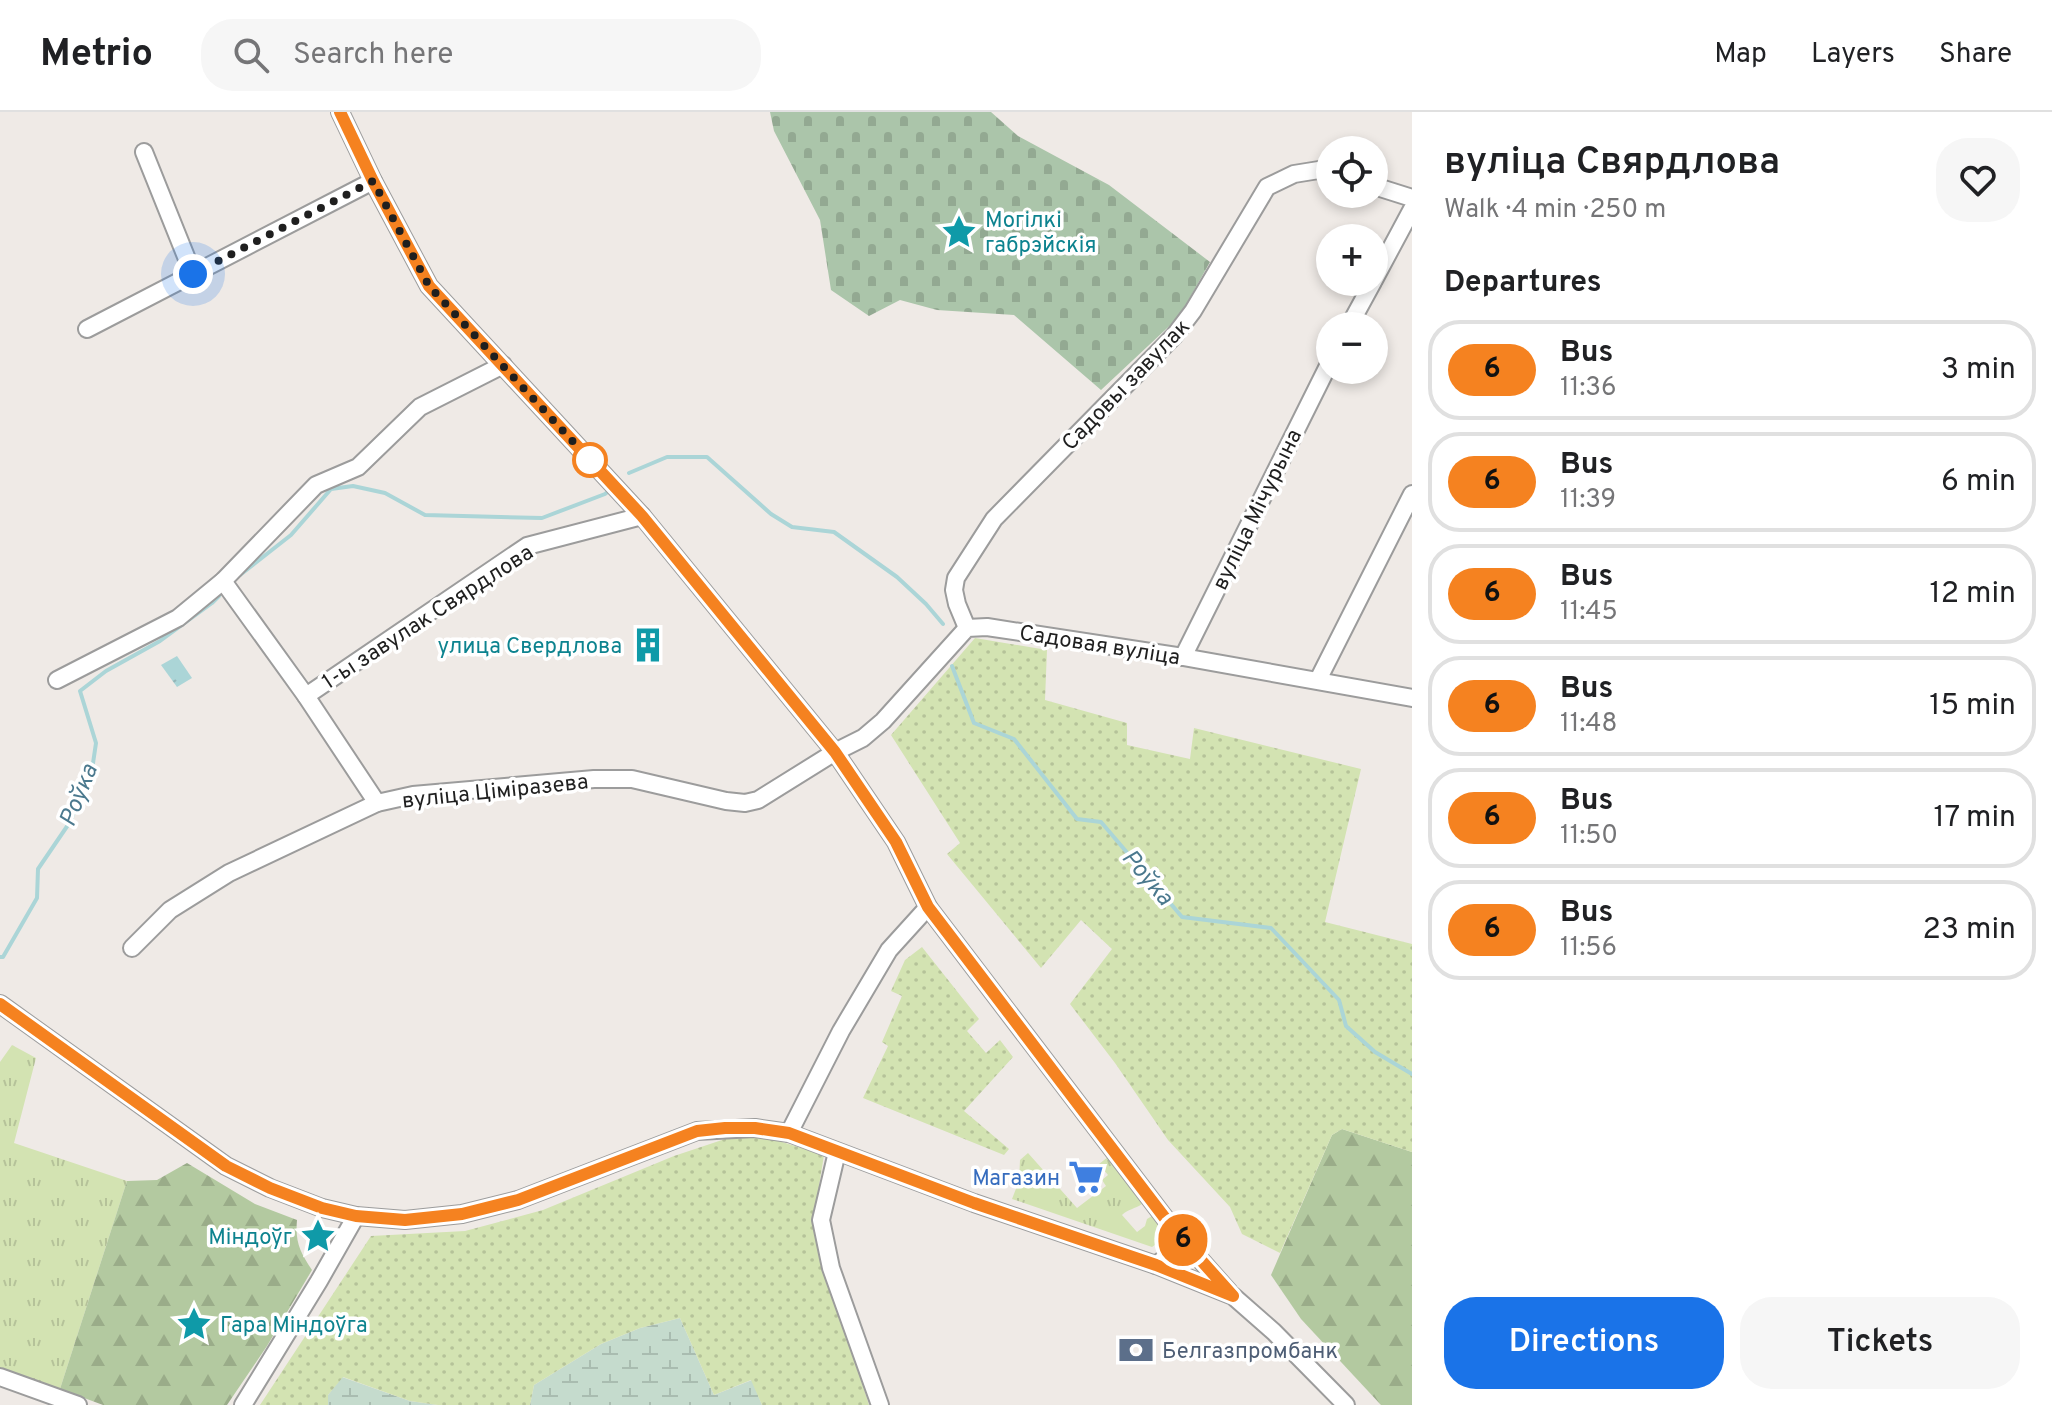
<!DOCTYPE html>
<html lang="en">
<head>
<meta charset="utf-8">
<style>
  :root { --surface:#fff; --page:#f6f6f6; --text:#202124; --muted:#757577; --line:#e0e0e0; --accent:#1a73e8 }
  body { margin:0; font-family:Overpass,sans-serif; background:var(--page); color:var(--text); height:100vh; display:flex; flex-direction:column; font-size:30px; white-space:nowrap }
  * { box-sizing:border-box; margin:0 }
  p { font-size:26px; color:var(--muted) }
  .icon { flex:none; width:44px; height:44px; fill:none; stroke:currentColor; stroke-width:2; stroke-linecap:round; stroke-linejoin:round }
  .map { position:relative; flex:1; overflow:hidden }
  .sheet { display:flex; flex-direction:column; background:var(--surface); width:640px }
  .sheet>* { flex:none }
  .badge { padding:0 16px; border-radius:26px; font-size:28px; line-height:52px }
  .controls { position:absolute; left:1316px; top:24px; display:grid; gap:16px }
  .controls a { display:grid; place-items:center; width:72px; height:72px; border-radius:50%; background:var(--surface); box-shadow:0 4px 12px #0003; font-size:40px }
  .you { position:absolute; width:40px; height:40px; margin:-20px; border:6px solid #fff; border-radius:50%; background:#1a73e8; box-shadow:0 0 0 12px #1a73e833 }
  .map>.badge { position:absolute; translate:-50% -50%; box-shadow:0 0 0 4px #fff }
  h2 { padding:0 32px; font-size:30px; line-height:72px }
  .round { display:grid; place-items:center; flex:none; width:84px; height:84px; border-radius:32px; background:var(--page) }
  .headline { display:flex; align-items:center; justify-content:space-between; height:136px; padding:0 32px }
  h1 { font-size:38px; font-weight:600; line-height:60px }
  .cta { display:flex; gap:16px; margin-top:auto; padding:16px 32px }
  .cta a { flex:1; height:92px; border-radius:32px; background:var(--accent); color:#fff; font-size:32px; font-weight:600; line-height:92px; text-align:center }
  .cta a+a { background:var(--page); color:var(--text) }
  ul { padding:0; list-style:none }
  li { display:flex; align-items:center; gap:24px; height:100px; margin:0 16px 12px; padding:0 16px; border:4px solid var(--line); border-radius:32px }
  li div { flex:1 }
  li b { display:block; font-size:30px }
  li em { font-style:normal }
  li .badge { min-width:88px; font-weight:700; text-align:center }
  header { display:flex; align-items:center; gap:48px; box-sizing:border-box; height:112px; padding:0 40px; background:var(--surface); border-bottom:2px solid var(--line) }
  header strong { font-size:38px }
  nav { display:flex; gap:44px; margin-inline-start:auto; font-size:28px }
  .search { width:560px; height:72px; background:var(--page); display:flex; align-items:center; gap:20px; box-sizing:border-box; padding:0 28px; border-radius:32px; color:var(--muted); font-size:30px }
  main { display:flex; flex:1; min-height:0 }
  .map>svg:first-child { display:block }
</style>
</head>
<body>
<header>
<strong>Metrio</strong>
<div class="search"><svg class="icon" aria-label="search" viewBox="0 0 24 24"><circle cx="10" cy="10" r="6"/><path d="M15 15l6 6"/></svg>Search here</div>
<nav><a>Map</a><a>Layers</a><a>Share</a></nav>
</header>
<main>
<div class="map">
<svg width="1412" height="1293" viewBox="0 0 1412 1293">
  <defs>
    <pattern id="grass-tufts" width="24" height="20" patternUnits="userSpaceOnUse" patternTransform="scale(2)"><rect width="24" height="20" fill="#d3e3b2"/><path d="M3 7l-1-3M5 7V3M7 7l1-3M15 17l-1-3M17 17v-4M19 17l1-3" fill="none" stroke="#b5c299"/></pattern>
    <pattern id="forest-firs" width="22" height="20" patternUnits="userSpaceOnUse" patternTransform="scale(2)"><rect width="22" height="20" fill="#b3c9a0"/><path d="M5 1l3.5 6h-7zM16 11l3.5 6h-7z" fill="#9aac89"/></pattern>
    <pattern id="wetland-marsh" width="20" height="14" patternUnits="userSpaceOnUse" patternTransform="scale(2)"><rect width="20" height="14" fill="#c5dbcd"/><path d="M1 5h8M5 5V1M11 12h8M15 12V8" fill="none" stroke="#a9bcb0"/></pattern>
    <pattern id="cemetery-stones" width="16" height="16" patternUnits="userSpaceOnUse" patternTransform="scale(2)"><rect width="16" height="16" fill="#abc5aa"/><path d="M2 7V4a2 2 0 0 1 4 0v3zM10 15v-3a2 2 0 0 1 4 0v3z" fill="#93a992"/></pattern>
    <pattern id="garden-dots" width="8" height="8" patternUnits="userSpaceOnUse" patternTransform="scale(2)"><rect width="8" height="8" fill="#d3e3b2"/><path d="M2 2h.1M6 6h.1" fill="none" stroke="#b5c299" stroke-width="1.8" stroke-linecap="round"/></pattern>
    <pattern id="water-ripples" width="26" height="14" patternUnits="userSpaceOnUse" patternTransform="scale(2)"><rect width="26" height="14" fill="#abd5d7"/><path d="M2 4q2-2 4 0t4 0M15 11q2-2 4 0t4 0" fill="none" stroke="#93b6b8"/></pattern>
  </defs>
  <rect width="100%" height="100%" fill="#efeae6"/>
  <g fill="url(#grass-tufts)">
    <polygon points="12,933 36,946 14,1031 127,1069 60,1277 0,1257 0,950"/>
    <path d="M1028,1041l49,55 29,-22 -4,-6 6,-5 -9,-11 9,-7 34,47c-7,5 -14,5 -20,11l15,17 8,-6 2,-7 5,-3 12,17 -2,7 -10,7 -140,-48 7,-18 1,-21z"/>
  </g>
  <g fill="url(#forest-firs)">
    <polygon points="1342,1017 1412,1040 1412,1293 1381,1293 1301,1207 1271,1163 1332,1023"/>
    <path d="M187,1051l68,41 42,16c-2,22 3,32 15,50l-45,76 -40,59h-124l-43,-16 67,-208 30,-1z"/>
  </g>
  <g fill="url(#wetland-marsh)">
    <polygon points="680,1206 714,1283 752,1268 762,1293 530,1293 534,1273 601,1232 640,1216"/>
    <polygon points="342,1265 410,1289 438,1293 328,1293 328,1283"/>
  </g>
  <polygon fill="url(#cemetery-stones)" points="770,0 991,0 1018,24 1109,73 1210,150 1179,205 1101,278 1014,203 937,198 900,188 869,204 831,178 820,108 774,19"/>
  <g fill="url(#garden-dots)">
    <polygon points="975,526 1047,538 1045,588 1127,611 1127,633 1190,647 1194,616 1361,657 1325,810 1412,832 1412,1040 1342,1017 1332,1023 1280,1141 1242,1122 1230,1095 1168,1028 1115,951 1070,892 1112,837 1081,808 1041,856 947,742 960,731 891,623"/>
    <polygon points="922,835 979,907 967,919 986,941 1000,928 1013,945 964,999 1009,1037 1004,1043 863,986 888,934 882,930 902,884 891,879 905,848"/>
    <polygon points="731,1025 766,1025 824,1043 814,1105 825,1155 869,1293 762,1293 751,1268 714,1283 680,1206 640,1216 601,1232 534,1273 530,1293 438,1293 410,1289 343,1265 328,1283 328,1293 260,1293 371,1124 465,1119 543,1098 674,1044"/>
  </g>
  <polygon fill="url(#water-ripples)" points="177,544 192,566 177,575 161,553"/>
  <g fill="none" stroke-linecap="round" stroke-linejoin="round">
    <g stroke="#abd5d7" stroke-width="4">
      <polyline points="629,361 667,345 707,345 771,402 792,415 834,420 897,465 926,492 943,512"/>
      <polyline points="240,463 291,423 331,377 353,374 385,381 425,403 542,406 605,382 610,378"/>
      <polyline points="952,554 974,611 1014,627 1077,707 1101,710 1182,805 1271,816 1339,888 1346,914 1375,940 1412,962"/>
      <polyline points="0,845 3,845 37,786 38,757 70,710 92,658 96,631 80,579 106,559 160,529 212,491 219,484"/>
    </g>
    <g stroke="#9c9c9c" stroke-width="20">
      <g id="minor">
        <polyline points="340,0 373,69 429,174 642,404 835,640 896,730 928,795 1174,1118 1229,1180"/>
        <polyline points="144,40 193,162"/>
        <polyline points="1374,74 1412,86"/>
        <polyline points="1374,168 1412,97"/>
        <polyline points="1349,214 1373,170"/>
        <polyline points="87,217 373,69"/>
        <polyline points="223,469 306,584 377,691"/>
        <polyline points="967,516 957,492 954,478 956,466 994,407 1174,224 1193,199 1267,75 1294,62 1325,57 1330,59"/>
        <polyline points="1183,545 1330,250"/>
        <polyline points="57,568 178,506 223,469 316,373 358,355 420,295 503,253"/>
        <polyline points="1318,568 1412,382"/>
        <polyline points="306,584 527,434 642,404"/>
        <polyline points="132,836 170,798 229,761 377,691 413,683 594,667 632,667 726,689 745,691 758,688 835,640 863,626 883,609 967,516 987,515 1183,545 1412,586"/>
        <polyline points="0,892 226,1054 270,1076 322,1096 356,1104 405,1108 462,1102 518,1088 697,1019 755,1016 789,1021 974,1091 1156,1153 1233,1184 1274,1220 1346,1293"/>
        <polyline points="789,1021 841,919 889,838 928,795"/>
        <polyline points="837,1040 821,1108 831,1156 880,1293"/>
        <polyline points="1156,1153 1172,1141 1175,1130 1174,1118"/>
        <polyline points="0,1265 78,1293"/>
        <polyline points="243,1293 319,1169 356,1104"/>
      </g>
    </g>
    <use href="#minor" stroke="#fff" stroke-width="16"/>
  </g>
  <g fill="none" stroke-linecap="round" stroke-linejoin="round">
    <g stroke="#fff" stroke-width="18">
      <polyline id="line" points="0,892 226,1054 270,1076 322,1096 356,1104 405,1108 462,1102 518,1088 697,1019 725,1016 755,1016 789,1021 974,1091 1156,1153 1233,1184 1174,1118 928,795 896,730 835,640 642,404 429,174 373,69 340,0"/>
    </g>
    <use href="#line" stroke="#f58220" stroke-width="12"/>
    <polyline stroke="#1f1f1f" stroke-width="8" stroke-dasharray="0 14.4" points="193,162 373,69 429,174 590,348"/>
  </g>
  <defs>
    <g id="sight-bare" transform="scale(2.76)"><path d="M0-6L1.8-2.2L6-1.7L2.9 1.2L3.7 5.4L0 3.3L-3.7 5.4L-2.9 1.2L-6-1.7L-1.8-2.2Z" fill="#0f9aa8" stroke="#fff" stroke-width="2.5" paint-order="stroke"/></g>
    <g id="building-bare" transform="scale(2.76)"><path d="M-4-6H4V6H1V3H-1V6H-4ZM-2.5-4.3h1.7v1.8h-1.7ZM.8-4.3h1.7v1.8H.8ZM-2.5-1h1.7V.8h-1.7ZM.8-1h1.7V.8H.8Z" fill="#0f9aa8" stroke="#fff" stroke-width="2.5" paint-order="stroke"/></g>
    <g id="supermarket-bare" transform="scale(2.76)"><path d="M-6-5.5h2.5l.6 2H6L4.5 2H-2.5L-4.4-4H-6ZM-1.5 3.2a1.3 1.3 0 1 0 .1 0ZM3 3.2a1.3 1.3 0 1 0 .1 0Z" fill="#3f7fe0" stroke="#fff" stroke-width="2.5" paint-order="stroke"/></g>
    <g id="bank-bare" transform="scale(2.76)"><path d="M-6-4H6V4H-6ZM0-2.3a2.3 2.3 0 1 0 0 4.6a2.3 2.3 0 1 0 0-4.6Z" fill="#5c6f8a" stroke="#fff" stroke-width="2.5" paint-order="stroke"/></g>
  </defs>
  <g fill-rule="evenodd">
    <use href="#sight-bare" x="959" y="120"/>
    <use href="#building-bare" x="648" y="533"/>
    <use href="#supermarket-bare" x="1086" y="1065"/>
    <use href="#sight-bare" x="318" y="1124"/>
    <use href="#sight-bare" x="194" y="1212"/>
    <use href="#bank-bare" x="1136" y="1238"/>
  </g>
  <circle fill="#fff" stroke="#f58220" stroke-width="4" cx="590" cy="348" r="16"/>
  <g text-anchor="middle" stroke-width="7" stroke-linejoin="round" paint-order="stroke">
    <g font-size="22" fill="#0d838f" stroke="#fff" text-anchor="start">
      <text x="985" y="115">Могілкі<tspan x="985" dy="25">габрэйскія</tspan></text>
      <text x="622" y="541" text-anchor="end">улица Свердлова</text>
      <text x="292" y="1132" text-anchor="end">Міндоўг</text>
      <text x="220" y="1220">Гара Міндоўга</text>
    </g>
    <g font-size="22" fill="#1f1f1f" stroke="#fff">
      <text transform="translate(1125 272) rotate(-46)" y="8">Садовы завулак</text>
      <text transform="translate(1256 397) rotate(-64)" y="8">вуліца Мічурына</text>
      <text transform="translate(427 504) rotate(-33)" y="8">1-ы завулак Свярдлова</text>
      <text transform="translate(1100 532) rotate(9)" y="8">Садовая вуліца</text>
      <text transform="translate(495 678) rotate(-6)" y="8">вуліца Ціміразева</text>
    </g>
    <g font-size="22" fill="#366cbe" stroke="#fff" text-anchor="end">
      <text x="1060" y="1073">Магазин</text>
    </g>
    <g font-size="22" fill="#4e5e75" stroke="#fff" text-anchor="start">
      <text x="1162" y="1246">Белгазпромбанк</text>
    </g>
    <g font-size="24" font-style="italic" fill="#4b798e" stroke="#fff">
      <text transform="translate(78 683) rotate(-68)" y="8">Роўка</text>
      <text transform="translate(1148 765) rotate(50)" y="8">Роўка</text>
    </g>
  </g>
</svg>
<div class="controls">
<a><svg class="icon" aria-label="locate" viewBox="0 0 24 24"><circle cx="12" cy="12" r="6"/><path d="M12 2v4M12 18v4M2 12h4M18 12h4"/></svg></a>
<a>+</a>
<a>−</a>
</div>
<div class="you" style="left:193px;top:162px"></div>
<b class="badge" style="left:1183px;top:1128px;background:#f58220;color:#111">6</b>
</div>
<section class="sheet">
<div class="headline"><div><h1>вуліца Свярдлова</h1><p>Walk · 4 min · 250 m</p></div><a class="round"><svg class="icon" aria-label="heart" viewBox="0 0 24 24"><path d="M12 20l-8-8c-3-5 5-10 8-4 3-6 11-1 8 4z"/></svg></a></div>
<h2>Departures</h2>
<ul>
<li><span class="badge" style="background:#f58220;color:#111">6</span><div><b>Bus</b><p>11:36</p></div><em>3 min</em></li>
<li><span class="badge" style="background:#f58220;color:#111">6</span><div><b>Bus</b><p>11:39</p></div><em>6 min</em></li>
<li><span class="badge" style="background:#f58220;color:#111">6</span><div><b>Bus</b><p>11:45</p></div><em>12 min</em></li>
<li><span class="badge" style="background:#f58220;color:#111">6</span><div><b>Bus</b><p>11:48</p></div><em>15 min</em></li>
<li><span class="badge" style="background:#f58220;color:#111">6</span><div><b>Bus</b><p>11:50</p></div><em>17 min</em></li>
<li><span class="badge" style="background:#f58220;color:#111">6</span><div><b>Bus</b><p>11:56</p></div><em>23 min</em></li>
</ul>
<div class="cta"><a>Directions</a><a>Tickets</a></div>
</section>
</main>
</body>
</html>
